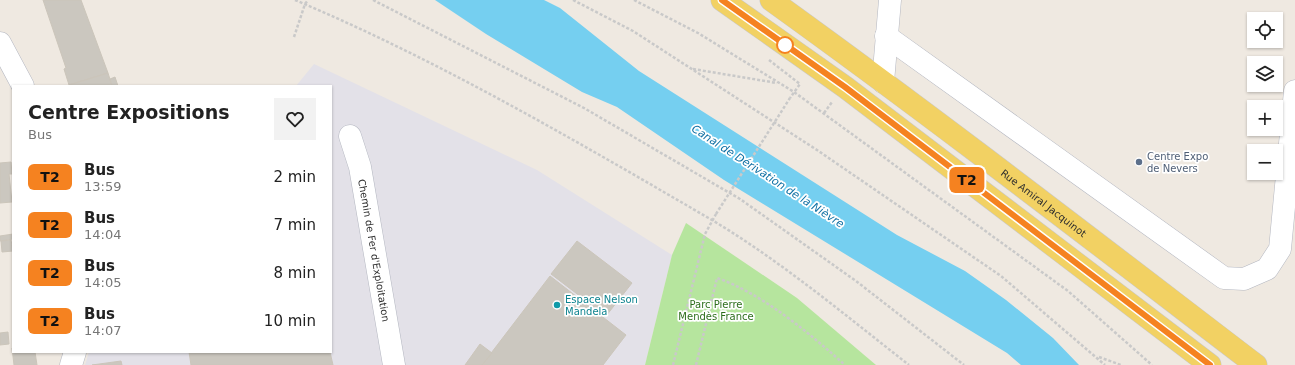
<!DOCTYPE html>
<html lang="en">
<head>
<meta charset="utf-8">
<style>
  :root { --surface:#fff; --page:#f2f2f2; --text:#222; --muted:#767676 }
  body { margin:0; font-family:"DejaVu Sans",sans-serif; background:var(--page); color:var(--text); height:100vh; display:flex; flex-direction:column; font-size:15px; white-space:nowrap }
  * { box-sizing:border-box; margin:0 }
  p { font-size:13px; color:var(--muted) }
  .icon { flex:none; width:22px; height:22px; fill:none; stroke:currentColor; stroke-width:2; stroke-linecap:round; stroke-linejoin:round }
  .map { position:relative; flex:1; overflow:hidden }
  .drawer { position:absolute; left:12px; top:85px; width:320px; height:268px; display:flex; flex-direction:column; background:var(--surface); border-radius:0px; box-shadow:0 1px 3px #0004 }
  .drawer>* { flex:none }
  .badge { padding:0 8px; border-radius:6px; font-size:14px; line-height:26px }
  .fabs { position:absolute; left:1247px; top:12px; display:grid; gap:8px }
  .fabs a { display:grid; place-items:center; width:36px; height:36px; border-radius:0px; background:var(--surface); box-shadow:0 1px 3px #0004; font-size:20px }
  .map>.badge { position:absolute; translate:-50% -50%; box-shadow:0 0 0 2px #fff }
  .round { display:grid; place-items:center; flex:none; width:42px; height:42px; border-radius:0px; background:var(--page) }
  .overview { display:flex; align-items:center; justify-content:space-between; height:68px; padding:0 16px }
  h1 { font-size:19px; font-weight:700; line-height:30px }
  ul { padding:0; list-style:none }
  li { display:flex; align-items:center; gap:12px; height:48px; padding:0 16px }
  li div { flex:1 }
  li b { display:block; font-size:15px }
  li em { font-style:normal }
  li .badge { min-width:44px; font-weight:700; text-align:center }
  .map>svg:first-child { display:block }
</style>
</head>
<body>
<div class="map">
<svg width="1295" height="365" viewBox="0 0 1295 365">
  <rect width="100%" height="100%" fill="#efe9e1"/>
  <polygon fill="#e3e1e8" points="314,64 537,170 672,255 645,365 85,365 89,352 331,352 331,86 296,86"/>
  <polygon fill="#b6e59e" points="686,223 797,298 876,365 645,365 672,255"/>
  <polygon fill="#75cff0" points="435,0 544,0 560,8 639,71 897,235 965,271 1006,300 1053,338 1079,365 1021,365 1007,353 724,180 617,107 582,92 486,34"/>
  <g fill="#cbc7bf" stroke="#cbc5ba">
    <polygon points="43,0 81,0 108,73 69,85 64,69 66,68"/>
    <polygon points="108,73 112,86 70,86 69,85"/>
    <polygon points="115,77 118,86 112,86 110,79"/>
    <polygon points="11,162 12,174 9,174 12,202 0,203 0,163"/>
    <polygon points="13,234 13,239 0,241 0,236"/>
    <polygon points="11,240 13,251 2,252 1,241"/>
    <polygon points="577,241 632,283 606,316 551,274"/>
    <polygon points="550,276 626,335 603,365 482,365"/>
    <polygon points="8,332 9,344 0,345 0,333"/>
    <polygon points="480,344 492,353 482,365 465,365"/>
    <polygon points="13,347 13,352 35,352 37,365 14,365 12,348"/>
    <polygon points="189,352 330,352 333,365 191,365"/>
    <polygon points="121,361 122,365 92,365"/>
  </g>
  <g fill="none" stroke-linecap="round" stroke-linejoin="round">
    <g stroke="#b4b7c1" stroke-width="23">
      <g id="minor">
        <polyline points="886,36 1224,278 1244,279 1267,269 1280,249 1295,91"/>
        <polyline points="0,43 23,86"/>
        <polyline points="883,82 890,0"/>
        <path id="s1" d="M350,136l10,31 34,198"/>
        <polyline points="71,365 75,352"/>
      </g>
    </g>
    <g stroke="#c9c9c9" stroke-width="23">
      <g id="major">
        <polyline points="722,0 845,87 1210,365"/>
        <path id="s2" d="M771,0c164,118 324,242 485,365"/>
      </g>
    </g>
    <g stroke="#c9c9c9" stroke-width="2.5" stroke-dasharray="3 2" stroke-linecap="butt">
      <path d="M295,0c145,61 281,141 417,220 70,42 133,95 197,145"/>
      <polyline points="373,0 584,108 740,199 856,281 964,365"/>
      <polyline points="573,0 633,31 817,150 1001,276 1105,365"/>
      <polyline points="634,0 698,33 794,92 1068,291 1152,365"/>
      <polyline points="294,37 305,4 308,0"/>
      <polyline points="769,60 800,84 790,98"/>
      <polyline points="693,69 777,83"/>
      <polyline points="824,113 832,102"/>
      <polyline points="1099,357 1121,365"/>
      <polyline points="673,365 705,234 716,214"/>
      <path d="M696,365l21,-87c46,16 92,55 128,87"/>
    </g>
    <use href="#minor" stroke="#fff" stroke-width="22"/>
    <use href="#major" stroke="#f2d163" stroke-width="22"/>
    <polyline stroke="#c9c9c9" stroke-width="2.5" stroke-dasharray="3 2" stroke-linecap="butt" points="716,214 790,98"/>
  </g>
  <g fill="none" stroke-linecap="round" stroke-linejoin="round">
    <g stroke="#fff" stroke-width="9">
      <polyline id="line" points="722,0 845,87 1210,365"/>
    </g>
    <use href="#line" stroke="#f58220" stroke-width="6"/>
  </g>
  <circle fill="#fff" stroke="#f58220" stroke-width="2" cx="785" cy="45" r="8"/>
  <circle fill="#5c6f8a" stroke="#fff" stroke-width="1.5" cx="1139" cy="162" r="4"/>
  <circle fill="#0f9aa8" stroke="#fff" stroke-width="1.5" cx="557" cy="305" r="4"/>
  <g text-anchor="middle" stroke-width="3.5" stroke-linejoin="round" paint-order="stroke">
    <g font-size="10" fill="#4e5e75" stroke="#fff" text-anchor="start">
      <text x="1147" y="160">Centre Expo<tspan x="1147" dy="12">de Nevers</tspan></text>
    </g>
    <g font-size="10" fill="#2e2e2e" stroke="#fff">
      <text dy="4" stroke="none"><textPath href="#s2" startOffset="340">Rue Amiral Jacquinot</textPath></text>
      <text dy="4" stroke="none"><textPath href="#s1" startOffset="117">Chemin de Fer d'Exploitation</textPath></text>
    </g>
    <g font-size="10" fill="#0d838f" stroke="#fff" text-anchor="start">
      <text x="565" y="303">Espace Nelson<tspan x="565" dy="12">Mandela</tspan></text>
    </g>
    <g font-size="10" fill="#2c6e1b" stroke="#fff">
      <text x="716" y="308">Parc Pierre<tspan x="716" dy="12">Mendès France</tspan></text>
    </g>
    <g font-size="11" font-style="italic" fill="#0d6fa3" stroke="#fff">
      <text transform="translate(768 176) rotate(33)" y="4">Canal de Dérivation de la Nièvre</text>
    </g>
  </g>
</svg>
<div class="fabs">
<a><svg class="icon" aria-label="locate" viewBox="0 0 24 24"><circle cx="12" cy="12" r="6"/><path d="M12 2v4M12 18v4M2 12h4M18 12h4"/></svg></a>
<a><svg class="icon" aria-label="layers" viewBox="0 0 24 24"><path d="M12 4l9 5-9 5-9-5zM3 14l9 5 9-5"/></svg></a>
<a>+</a>
<a>−</a>
</div>
<b class="badge" style="left:967px;top:180px;background:#f58220;color:#111">T2</b>
<section class="drawer">
<div class="overview"><div><h1>Centre Expositions</h1><p>Bus</p></div><a class="round"><svg class="icon" aria-label="heart" viewBox="0 0 24 24"><path d="M12 20l-8-8c-3-5 5-10 8-4 3-6 11-1 8 4z"/></svg></a></div>
<ul>
<li><span class="badge" style="background:#f58220;color:#111">T2</span><div><b>Bus</b><p>13:59</p></div><em>2 min</em></li>
<li><span class="badge" style="background:#f58220;color:#111">T2</span><div><b>Bus</b><p>14:04</p></div><em>7 min</em></li>
<li><span class="badge" style="background:#f58220;color:#111">T2</span><div><b>Bus</b><p>14:05</p></div><em>8 min</em></li>
<li><span class="badge" style="background:#f58220;color:#111">T2</span><div><b>Bus</b><p>14:07</p></div><em>10 min</em></li>
</ul>
</section>
</div>
</body>
</html>
